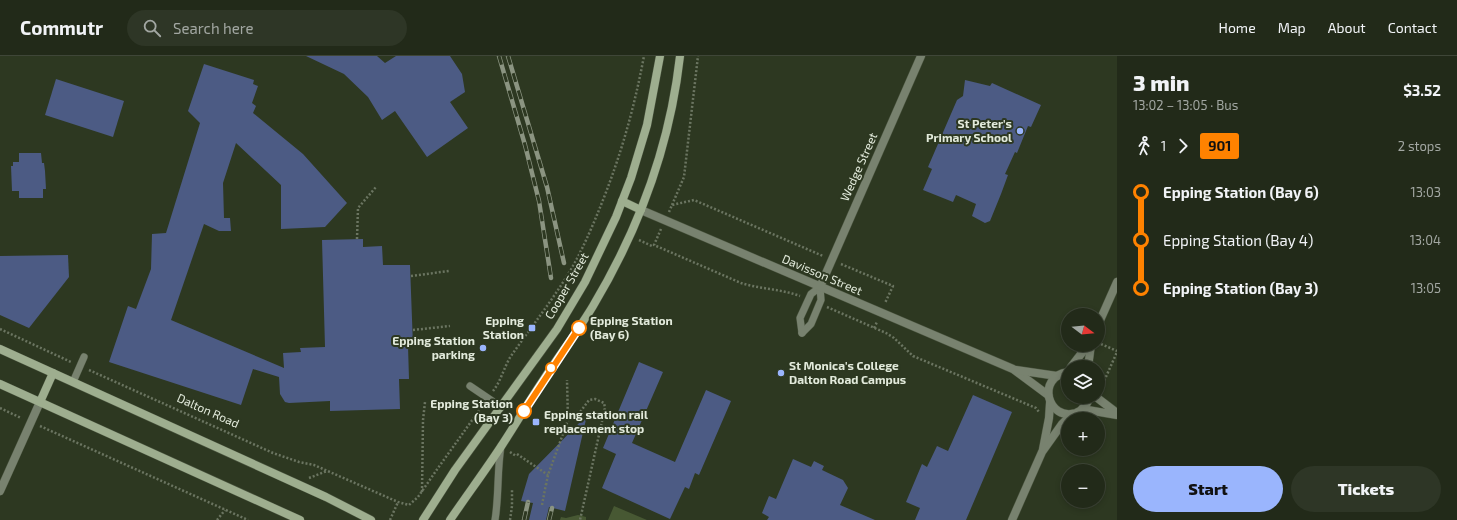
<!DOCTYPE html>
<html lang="en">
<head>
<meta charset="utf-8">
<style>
  :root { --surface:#222a19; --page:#2e3626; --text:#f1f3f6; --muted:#a2a7a2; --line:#3f4638; --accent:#9ab5fd }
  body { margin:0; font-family:"Exo 2",sans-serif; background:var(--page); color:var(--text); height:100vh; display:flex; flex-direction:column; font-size:15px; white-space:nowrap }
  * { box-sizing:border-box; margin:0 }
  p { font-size:13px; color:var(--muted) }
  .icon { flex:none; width:22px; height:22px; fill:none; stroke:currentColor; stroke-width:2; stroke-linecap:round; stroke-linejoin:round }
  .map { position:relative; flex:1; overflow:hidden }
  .sheet { display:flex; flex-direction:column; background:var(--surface); width:340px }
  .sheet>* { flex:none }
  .badge { padding:0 8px; border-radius:3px; font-size:14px; line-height:26px }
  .needle { width:26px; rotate:106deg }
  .fabs { position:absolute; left:1061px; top:252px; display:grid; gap:8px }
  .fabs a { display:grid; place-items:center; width:44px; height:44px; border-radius:50%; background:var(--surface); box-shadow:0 2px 6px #0003,0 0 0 1px var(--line); font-size:20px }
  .map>.badge { position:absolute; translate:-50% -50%; box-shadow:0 0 0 2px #fff }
  .legs { display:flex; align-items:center; gap:6px; height:44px; padding:0 16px; font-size:13px }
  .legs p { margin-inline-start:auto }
  .headline { display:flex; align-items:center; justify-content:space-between; height:68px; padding:0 16px }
  h1 { font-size:22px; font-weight:800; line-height:30px }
  .cta { display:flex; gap:8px; margin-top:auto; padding:8px 16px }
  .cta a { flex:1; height:46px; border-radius:24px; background:var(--accent); color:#111; font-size:16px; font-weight:800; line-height:46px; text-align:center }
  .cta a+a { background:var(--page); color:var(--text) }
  ul { padding:0 16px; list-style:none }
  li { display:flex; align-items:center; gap:14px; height:48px; font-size:15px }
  li i { display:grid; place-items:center; width:6px; height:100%; margin:0 5px; background:currentColor }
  li i::after { content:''; width:10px; height:10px; margin:-5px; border:3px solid; border-radius:50%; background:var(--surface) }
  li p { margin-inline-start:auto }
  li:first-child i { background:linear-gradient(#0000 50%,currentColor 0) }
  li:last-child i { background:linear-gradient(currentColor 50%,#0000 0) }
  header { display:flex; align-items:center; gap:24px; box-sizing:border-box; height:56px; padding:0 20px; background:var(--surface); border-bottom:1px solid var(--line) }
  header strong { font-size:19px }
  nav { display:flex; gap:22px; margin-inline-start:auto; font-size:14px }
  .search { width:280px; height:36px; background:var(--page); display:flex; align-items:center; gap:10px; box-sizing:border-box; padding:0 14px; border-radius:22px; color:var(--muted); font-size:15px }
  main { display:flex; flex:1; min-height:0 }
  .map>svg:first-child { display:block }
</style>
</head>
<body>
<header>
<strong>Commutr</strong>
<div class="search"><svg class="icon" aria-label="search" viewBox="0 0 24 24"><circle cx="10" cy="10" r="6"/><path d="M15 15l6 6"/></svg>Search here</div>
<nav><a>Home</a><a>Map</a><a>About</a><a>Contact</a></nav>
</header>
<main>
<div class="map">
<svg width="1117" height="464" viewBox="0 0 1117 464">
  <rect width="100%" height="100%" fill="#2d3821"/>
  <g fill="#475833">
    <polygon points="614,450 647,464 608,464"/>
    <polygon points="578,459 586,461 586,464 560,464 561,461 566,462"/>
  </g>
  <g fill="#4c5b84">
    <polygon points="306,0 377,0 385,7 396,0 450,0 462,18 465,36 450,46 468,72 427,101 395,55 382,64 368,41 344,18"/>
    <polygon points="204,8 254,24 253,28 258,30 252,47 256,50 253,57 303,98 347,147 325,171 281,173 281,129 236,87 223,127 224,162 230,162 231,175 219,175 204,168 171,264 284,312 283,297 301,296 300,292 325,291 322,184 363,183 363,191 382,190 383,209 410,209 413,290 408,290 409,323 399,323 400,353 330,355 330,345 289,347 285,346 280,338 279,321 253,313 241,349 109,306 128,250 136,253 151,213 152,178 166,177 200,67 188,55"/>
    <polygon points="56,23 124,45 113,81 45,59"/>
    <polygon points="965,24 990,30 992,27 1041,49 1031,71 1028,70 1017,97 1015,96 1005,118 1008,119 1001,138 990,165 985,167 972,160 976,148 956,139 953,146 923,134 932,113 928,111 957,44 963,40"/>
    <polygon points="19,97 41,97 42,107 44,107 45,115 46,133 43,133 43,142 19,142 19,135 12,135 11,110 13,110 13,106 19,106"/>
    <polygon points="68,199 69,221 29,272 0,259 0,200"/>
    <polygon points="639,306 663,316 632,387 675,406 706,334 731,345 699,419 695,417 689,433 685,431 670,463 602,432 616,398 603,392"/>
    <polygon points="973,339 1012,356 966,464 915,464 920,452 906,446 922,408 927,411 937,390 948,395"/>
    <polygon points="587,359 565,455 549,451 546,464 529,464 533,447 521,445 529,418"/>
    <polygon points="793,403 811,411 814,405 824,410 822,414 843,424 848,432 840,449 875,464 767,464 769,461 762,457 769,440 776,443"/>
  </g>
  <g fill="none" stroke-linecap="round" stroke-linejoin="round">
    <g stroke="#4a543f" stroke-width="8">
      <g id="service">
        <polyline points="802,277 800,262 811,238 820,231"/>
        <polyline points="802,277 811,268 821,244 820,231"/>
        <polyline points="73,326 84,301"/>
        <polyline points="470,330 501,351"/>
        <path d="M495,464c4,-24 2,-49 6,-74"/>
      </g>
    </g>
    <g stroke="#4a543f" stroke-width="9">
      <g id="minor">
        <polyline points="820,231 921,0"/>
        <polyline points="1098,269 1117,226"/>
        <polyline points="1071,311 1088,289"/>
        <polyline points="1088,311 1091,289"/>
        <polyline points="1043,393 1049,362 1050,347"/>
        <polyline points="0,435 40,346"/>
        <polyline points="1012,464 1042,396 1062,368 1072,358"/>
      </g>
    </g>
    <g stroke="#4a543f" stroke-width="9">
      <g id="tertiary">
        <polyline points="641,154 1013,313 1048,339"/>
        <polyline points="1016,314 1057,320"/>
        <path d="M1068,316c-33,5 -20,50 8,41 7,-3 12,-9 13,-16"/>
        <polyline points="1096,341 1117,357"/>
        <polyline points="1082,353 1117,359"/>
      </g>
    </g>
    <g stroke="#4a543f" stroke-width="9">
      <g id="secondary">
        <polyline points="622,145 641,154"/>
        <polyline points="0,293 326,441 371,464"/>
        <polyline points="0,328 300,464"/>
        <polyline points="40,346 53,317"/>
        <polyline points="423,464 455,414 557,273 585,226 616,161 631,122 647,69 660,0"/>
        <path d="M450,464c17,-25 35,-49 52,-75 14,-21 27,-44 42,-66 16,-25 34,-48 49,-73 46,-77 77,-161 87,-250"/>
      </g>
    </g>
    <g stroke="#6b7561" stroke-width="2.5" stroke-dasharray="2 2" stroke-linecap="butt">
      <polyline points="672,149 684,121 698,0"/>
      <polyline points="669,156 672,149 694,144 823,200"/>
      <path d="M661,173l-7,16 87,38c19,6 40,6 59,13"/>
      <polyline points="357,183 358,152 376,131"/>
      <polyline points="639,184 652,190"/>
      <polyline points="841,208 893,230 885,247"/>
      <polyline points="411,220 449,215"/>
      <polyline points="827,251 886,277 894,282 913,300 1036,352 1039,356"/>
      <polyline points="874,272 877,266"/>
      <polyline points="1065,272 1068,273"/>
      <polyline points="0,273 71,306"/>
      <polyline points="413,274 450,270"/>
      <polyline points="1101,288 1117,295"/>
      <polyline points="89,314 273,397 299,406 314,409 398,446 409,449 418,441 438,412 483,349"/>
      <polyline points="1101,332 1117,296"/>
      <path d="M493,335c8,-10 11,-24 18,-35 21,-30 44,-59 62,-90 11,-20 20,-41 28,-61 20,-50 33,-96 43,-149"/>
      <polyline points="0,352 21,362"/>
      <polyline points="568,364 575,363 589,344 595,343 604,347 605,352 580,464"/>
      <polyline points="40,370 248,464"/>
      <polyline points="510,396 516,400"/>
      <polyline points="517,398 548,419"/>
      <polyline points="309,422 327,415"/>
      <polyline points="546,429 548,419 568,364 567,324"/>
      <polyline points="422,436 423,364 425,346"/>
      <polyline points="542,449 546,428"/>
      <polyline points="217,464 225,454"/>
      <polyline points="390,464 398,446"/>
      <polyline points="510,464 512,450 512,434"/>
    </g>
    <use href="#service" stroke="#78826f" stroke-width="7"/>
    <use href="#minor" stroke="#78826f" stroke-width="8"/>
    <use href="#tertiary" stroke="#78826f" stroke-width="8"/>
    <use href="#secondary" stroke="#9eae8f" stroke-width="8"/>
    <g stroke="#8b9481" stroke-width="4.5">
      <g id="rail">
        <polyline points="499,0 525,89 539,145 551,222"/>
        <polyline points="508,0 547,131 564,207"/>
        <polyline points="524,464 528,446"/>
        <polyline points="549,464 552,452"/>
      </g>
    </g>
    <use href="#rail" stroke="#2d3821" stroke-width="3" stroke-dasharray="9" stroke-linecap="butt"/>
  </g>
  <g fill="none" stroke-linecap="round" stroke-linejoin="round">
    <g stroke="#fff" stroke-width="9">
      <polyline id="line-1" points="524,355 579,272"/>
    </g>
    <use href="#line-1" stroke="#ff8200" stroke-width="6"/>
  </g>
  <g fill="#9ab5fd" stroke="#2d3821" stroke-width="1.5">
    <circle cx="1020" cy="75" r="4"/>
    <rect x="528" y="268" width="8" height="8" rx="2"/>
    <circle cx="483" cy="292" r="4"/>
    <circle cx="781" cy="317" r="4"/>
    <rect x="532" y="362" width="8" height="8" rx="2"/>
  </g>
  <g fill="#fff" stroke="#ff8200" stroke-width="2">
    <circle cx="579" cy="272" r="7"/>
    <circle cx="551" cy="312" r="5"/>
    <circle cx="524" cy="355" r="7"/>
  </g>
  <g text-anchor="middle" stroke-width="4" stroke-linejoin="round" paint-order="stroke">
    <g font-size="12" font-weight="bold" fill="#e2eadb" stroke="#2d3821" text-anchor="end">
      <text x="1012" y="72">St Peter's<tspan x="1012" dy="14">Primary School</tspan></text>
      <text x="524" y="269">Epping<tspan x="524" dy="14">Station</tspan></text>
      <text x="475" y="289">Epping Station<tspan x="475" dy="14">parking</tspan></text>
      <text x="789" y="314" text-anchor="start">St Monica's College<tspan x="789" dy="14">Dalton Road Campus</tspan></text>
      <text x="544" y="363" text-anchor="start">Epping station rail<tspan x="544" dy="14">replacement stop</tspan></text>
    </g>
    <g font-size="12" fill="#e2eadb" stroke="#2d3821">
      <text transform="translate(859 111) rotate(-66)" y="4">Wedge Street</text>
      <text transform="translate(822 219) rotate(23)" y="4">Davisson Street</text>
      <text transform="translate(567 230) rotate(-60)" y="4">Cooper Street</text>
      <text transform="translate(208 355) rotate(24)" y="4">Dalton Road</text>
    </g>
    <g font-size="12" font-weight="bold" fill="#e2eadb" stroke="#2d3821" text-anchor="start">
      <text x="590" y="269">Epping Station<tspan x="590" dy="14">(Bay 6)</tspan></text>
      <text x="513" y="352" text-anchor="end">Epping Station<tspan x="513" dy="14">(Bay 3)</tspan></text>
    </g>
  </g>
</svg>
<div class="fabs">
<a><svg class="needle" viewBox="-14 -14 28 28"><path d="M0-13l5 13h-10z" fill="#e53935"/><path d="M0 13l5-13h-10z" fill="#a2a7a2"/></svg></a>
<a><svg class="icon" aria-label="layers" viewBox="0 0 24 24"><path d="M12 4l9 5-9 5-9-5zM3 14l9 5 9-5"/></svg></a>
<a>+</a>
<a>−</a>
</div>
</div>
<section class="sheet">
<div class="headline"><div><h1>3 min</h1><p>13:02 – 13:05 · Bus</p></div><b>$3.52</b></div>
<div class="legs"><svg class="icon" aria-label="walk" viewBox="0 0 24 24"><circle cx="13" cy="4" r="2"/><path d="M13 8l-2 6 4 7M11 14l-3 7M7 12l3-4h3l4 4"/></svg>1<svg class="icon" aria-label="forward" viewBox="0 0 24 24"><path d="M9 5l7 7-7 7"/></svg><b class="badge" style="background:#ff8200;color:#111">901</b><p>2 stops</p></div>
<ul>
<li><i style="color:#ff8200"></i><b>Epping Station (Bay 6)</b><p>13:03</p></li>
<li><i style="color:#ff8200"></i><span>Epping Station (Bay 4)</span><p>13:04</p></li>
<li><i style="color:#ff8200"></i><b>Epping Station (Bay 3)</b><p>13:05</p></li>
</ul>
<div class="cta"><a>Start</a><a>Tickets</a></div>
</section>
</main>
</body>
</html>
